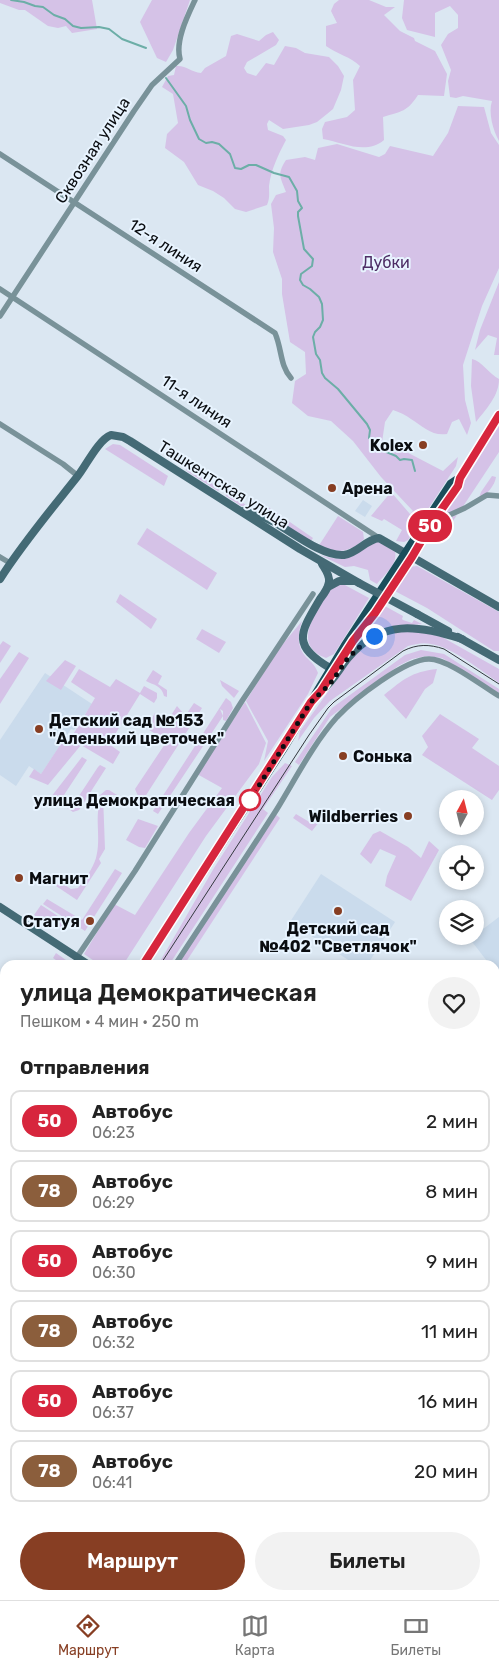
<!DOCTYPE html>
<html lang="ru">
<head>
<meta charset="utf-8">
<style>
  :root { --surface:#fff; --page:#f2f2f2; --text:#222; --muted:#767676; --line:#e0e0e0; --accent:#873e23 }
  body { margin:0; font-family:Rubik,sans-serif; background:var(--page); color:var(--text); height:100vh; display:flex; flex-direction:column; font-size:19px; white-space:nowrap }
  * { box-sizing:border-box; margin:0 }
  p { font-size:16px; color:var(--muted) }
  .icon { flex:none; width:28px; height:28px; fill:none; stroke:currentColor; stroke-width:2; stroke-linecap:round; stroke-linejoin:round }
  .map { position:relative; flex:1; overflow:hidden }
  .panel { position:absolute; left:0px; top:960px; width:500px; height:640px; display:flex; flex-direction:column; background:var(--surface); border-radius:15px 15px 0 0; box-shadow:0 2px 8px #0003 }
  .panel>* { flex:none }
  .badge { padding:0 10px; border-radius:16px; font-size:18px; line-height:32px }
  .needle { width:32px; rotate:7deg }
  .tools { position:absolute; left:439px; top:790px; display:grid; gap:10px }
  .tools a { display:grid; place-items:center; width:45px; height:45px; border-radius:50%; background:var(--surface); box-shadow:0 2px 8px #0003; font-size:25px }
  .you { position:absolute; width:25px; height:25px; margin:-12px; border:4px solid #fff; border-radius:50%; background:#1a73e8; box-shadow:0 0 0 8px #1a73e833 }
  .map>.badge { position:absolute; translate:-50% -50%; box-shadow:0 0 0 2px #fff }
  h2 { padding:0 20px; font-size:19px; line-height:45px }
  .round { display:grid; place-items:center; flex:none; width:52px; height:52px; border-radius:26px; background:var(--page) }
  .overview { display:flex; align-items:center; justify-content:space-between; height:85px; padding:0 20px }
  h1 { font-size:24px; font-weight:600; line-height:38px }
  .primary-button { display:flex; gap:10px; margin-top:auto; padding:10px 20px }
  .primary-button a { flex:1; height:58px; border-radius:30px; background:var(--accent); color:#fff; font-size:20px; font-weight:600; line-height:58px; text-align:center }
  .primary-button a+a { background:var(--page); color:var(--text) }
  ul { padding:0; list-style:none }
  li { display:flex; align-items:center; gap:15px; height:62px; margin:0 10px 8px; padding:0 10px; border:2px solid var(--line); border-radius:10px }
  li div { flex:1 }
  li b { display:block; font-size:19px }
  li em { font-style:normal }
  li .badge { min-width:55px; font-weight:700; text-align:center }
  .dock { display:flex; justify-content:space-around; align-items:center; height:70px; border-top:1px solid var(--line); background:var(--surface); font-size:14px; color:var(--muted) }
  .dock a { display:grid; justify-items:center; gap:2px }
  .dock .selected { color:var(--accent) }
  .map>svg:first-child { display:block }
</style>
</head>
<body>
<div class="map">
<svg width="499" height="1600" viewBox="0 0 499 1600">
  <rect width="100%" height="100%" fill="#dbe7f2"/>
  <g fill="#cadbec">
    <polygon points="363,500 372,506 365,517 355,511"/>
    <polygon points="45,673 92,704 74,730 71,729 41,774 29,766 16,786 0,775 0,740"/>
    <polygon points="321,874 395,922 367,965 356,965 290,922"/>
    <polygon points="499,917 499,977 495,971 495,965 490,965 470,939"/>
    <polygon points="495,1423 499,1427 499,1448 495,1451"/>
    <polygon points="0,1537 5,1557 5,1595 16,1595 18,1600 0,1600"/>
  </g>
  <g fill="#d5c2e7">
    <polygon points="0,0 92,0 97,29 72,33 66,26 58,28 48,26 25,10 19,10 0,3"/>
    <polygon points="152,0 190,0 173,50 166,62 157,58 140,22"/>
    <path d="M339,0h30l17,7h9l-11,8 16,16 14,7 1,3 20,10 12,23 -3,22 -26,-1c-11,17 -16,16 -35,22l1,23c-18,15 -40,3 -61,-1l-1,-10 3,-7 22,-5 8,-7 -2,-30 7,-14c-9,-9 -23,-12 -34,-20v-20l11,-3 -6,-12 3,-7z"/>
    <path d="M404,0h95v141c-6,-10 -11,-29 -7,-40l-29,-5 -7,2 -6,-1 -2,-16 3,-11 -10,-25 7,-11 10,-6v-13l-8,-9 -15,7v24l-28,-7 -5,-12z"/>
    <path d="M273,32l6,8 -3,5 -29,17 -3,6 3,5 9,3 10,-13 8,2 11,-19 11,2 9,5 24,4 9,9 6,10 -3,14 -8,19 -6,5 -10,8 -8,3 -26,4 -14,-9 -2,4 1,6 15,6 3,4c-8,15 -15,30 -17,46 0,7 1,12 -2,19l-21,7 -11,-3 -11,-11 -11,-7 -15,-6 -14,-23 -19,-14 2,-14 11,-11 -5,-29 -11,-7 6,-11 6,-1 2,-9c10,-1 15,6 25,7l4,-5 21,-12 5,-20 6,-2 22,7 7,-6z"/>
    <path d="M458,106l26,1 7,26 8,12v123l-17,38 -19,59 2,35 6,23 -4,12 -8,-16 -7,3 -5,12c-16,2 -23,-7 -36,-15 -5,-4 -12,-7 -18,-9l-8,12 -3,20 11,3 50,26 15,-14 -2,9 -48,74 -4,2 -8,-1 6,-11 -18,-11 -2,2 -11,-5 20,-24 19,22 3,-3 -32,-34 -28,-36 -22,-20 -23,-5 -16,-13 3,-22 11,-7 -1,-22 -15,-10 -8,-48v-15l-9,-27 1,-24 -3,-24 5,-9 10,-3c-6,-15 -9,-18 0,-32l19,-3 10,3 3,-12 19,-4 42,13 6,-3 5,-8 43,10 15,-23z"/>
    <polygon points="499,282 499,355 494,355 497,338 488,335 475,350 480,330"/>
    <path d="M472,359c10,2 17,15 27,20 0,17 -13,30 -23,43l-5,-36z"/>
    <polygon points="499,426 499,452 460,511 437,519"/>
    <polygon points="113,444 120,445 168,476 164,486 105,449"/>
    <polygon points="187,467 221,489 218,491 188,472 186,470"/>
    <path d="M492,476l4,1c-1,8 -9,18 -17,21l2,-6z"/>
    <polygon points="225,491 246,505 246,506 241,506 226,496"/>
    <polygon points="261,502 313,538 311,541 250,509"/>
    <polygon points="457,515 446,531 432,528 434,524"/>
    <path d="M338,516l25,16 1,7c-14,14 -28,14 -46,8z"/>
    <polygon points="147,528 217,573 207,590 137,544"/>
    <path d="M373,541h5l17,11c3,12 -11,23 -18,32l-7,-4 -2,-10 -14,-4 -9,1 -25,-12c25,8 34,2 53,-14z"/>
    <polygon points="417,566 499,612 499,651 494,651 427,608 391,589 409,567"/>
    <path d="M343,584l26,14 -35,56 -8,4c-37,-14 -7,-50 6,-72z"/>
    <polygon points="120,594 157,619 151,629 116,602"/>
    <polygon points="381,604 403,616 402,619 403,620 412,623 414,620 422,624 393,627 344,659 345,654"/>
    <path d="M302,621c-4,12 -6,25 4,36 6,6 9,8 12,16l-10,21 -44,67 4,-20 -22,-40 31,-50z"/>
    <path d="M407,628l35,9 57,32v14c-17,-12 -49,-37 -68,-39 -8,-2 -15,0 -23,2l-78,55 -16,17 -16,23 2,-10 53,-74 21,-21z"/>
    <polygon points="202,629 226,642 219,653 196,639"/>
    <polygon points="3,641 11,646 0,663 0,645"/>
    <polygon points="421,650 444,654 499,689 499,693 442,658 426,656 412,659 398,666 330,717 299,765 295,762 332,708 405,655"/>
    <polygon points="19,652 29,658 0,704 0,679"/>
    <polygon points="65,660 76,666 61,690 46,681"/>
    <polygon points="79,669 110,687 116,679 140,693 144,686 157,693 157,698 154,703 140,694 109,744 120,752 113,764 81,745 48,785 29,777 34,769 41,774 66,736 71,738 95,698 71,682"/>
    <path d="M437,669l-4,14 -8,6 -19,30 -22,-24c20,-16 27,-23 53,-26z"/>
    <path d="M153,670l9,6 -4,8 9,6v7l-3,-1c-2,-10 -10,-11 -18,-15z"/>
    <polygon points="220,680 239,691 234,698 222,686"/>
    <polygon points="226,698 231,702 233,708 226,721 223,720 223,711 220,709 223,716 158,814 153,811"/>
    <polygon points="245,702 266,743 259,764 206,836 123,965 100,965 84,954 114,904 135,915 189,833 222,788 197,774"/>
    <polygon points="194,703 202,708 141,803 135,789 167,741 146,728 155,713 168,720 177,706 183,713 183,719"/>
    <polygon points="440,714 479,739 472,748 499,766 499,790 492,800 422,755 428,747 422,736"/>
    <polygon points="82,757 87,760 62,798 73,805 98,767 100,765 106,768 79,810 73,812 51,797"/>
    <polygon points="285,763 292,766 263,809 268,813 169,965 158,965 214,868 272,777"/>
    <path d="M106,790h3l8,5h-14l2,54 -6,10 2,4 -24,37 -21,-14 4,-4 11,7 7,-1c7,-8 15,-20 18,-30 6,-21 -3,-42 6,-62h-3z"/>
    <polygon points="274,813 280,818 184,965 175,965"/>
    <polygon points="296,814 311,823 318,814 323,817 312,831 293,818"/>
    <polygon points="138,819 158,826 145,848 139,847 126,840"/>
    <polygon points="380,831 408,847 421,858 429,841 439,850 411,901 385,886 387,876 396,856 380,849 371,864 360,854 373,834"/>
    <polygon points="115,869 122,873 85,931 43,904 47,899 82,920"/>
    <polygon points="41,905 64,920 64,929 52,923 47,925 34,915"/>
    <polygon points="56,953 73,965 63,965 53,958"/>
    <polygon points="5,972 5,991 0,999 0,976"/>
    <polygon points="499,1003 499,1100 495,1104 495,1006"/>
    <polygon points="0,1438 5,1452 5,1489 0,1470"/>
    <polygon points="448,1595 473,1595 474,1599 451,1600"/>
  </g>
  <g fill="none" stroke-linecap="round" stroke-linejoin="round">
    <g stroke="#6caea7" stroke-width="2">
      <polyline points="11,0 24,2 35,6 43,7 54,15 65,19 73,26 81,28 99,27 109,29 122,39 146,48"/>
      <polyline points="166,78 186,106 190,120 199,139 206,143 212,142 219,144 230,154 235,168 241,169 249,165 256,165 274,173 289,177 297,191 298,201 302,208 298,212 298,216 304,249 313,259 312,266 301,274 300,280 303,285 310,289 319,297 322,304 323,320 320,327 315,332 313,337 316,354 320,360 322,373 325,378 338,389 367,424 370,430 369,438 384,451 396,456 400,460 404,459 412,460 415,471"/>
    </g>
    <g stroke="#799299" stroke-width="5.5">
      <path d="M0,154l275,179c7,16 5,33 16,45"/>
      <polyline points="0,289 379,538"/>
      <path d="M0,316l134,-205 18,-26 28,-26c-5,-18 7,-42 15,-59"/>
      <polyline points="0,424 63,464 78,476"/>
      <polyline points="434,522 465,508 487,495 499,496"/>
      <polyline points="0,557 10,563"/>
      <polyline points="77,957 135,871 242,701 313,594"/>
      <path d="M175,965c34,-52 69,-104 102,-156 19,-31 36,-65 60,-92 17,-18 68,-58 92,-58 19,0 53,27 70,37"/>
      <polyline points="495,1208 499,1205"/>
      <polyline points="0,1236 5,1228"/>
      <polyline points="495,1353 499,1354"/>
    </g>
    <g stroke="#446a75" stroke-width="8">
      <path d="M244,511c10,2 20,6 30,11 18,10 49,35 70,33 14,-2 21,-15 35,-17l120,69"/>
      <path d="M322,564c3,5 8,11 7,18 -1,6 -5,12 -9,17 -20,34 -29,46 10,69"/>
      <path d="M0,579c23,-36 50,-68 77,-102 9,-11 21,-37 34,-42l12,2 7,4 170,108 59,34"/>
      <polyline points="328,587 339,581 354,581"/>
      <polyline points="417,614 448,631"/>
      <polyline points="458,637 499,660"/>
      <path d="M321,691c12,-9 18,-22 27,-33 33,-39 70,-33 114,-19"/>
      <polyline points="0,907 89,965"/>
      <polyline points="488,1595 492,1600"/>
      <polyline points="273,1600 279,1595"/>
    </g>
    <g stroke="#1a4e5b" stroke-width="9">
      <polyline points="358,634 412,557 432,523 458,486 460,478 499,415"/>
      <polyline points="143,965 284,747 345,646 451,484 460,478"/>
      <polyline points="0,1181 5,1174"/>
      <polyline points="0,1485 5,1503"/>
      <polyline points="0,1509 5,1526"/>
      <polyline points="25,1595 27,1600"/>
      <polyline points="33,1595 34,1600"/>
    </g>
    <g stroke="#33383e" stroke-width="1">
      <path d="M160,965l149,-230 19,-27 6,-6 69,-51c14,-7 26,-7 41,-2l55,35"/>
      <polyline points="0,1217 5,1209"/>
    </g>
    <polyline stroke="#446a75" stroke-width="8" points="359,583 417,614"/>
  </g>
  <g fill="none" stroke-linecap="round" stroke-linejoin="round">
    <g stroke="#fff" stroke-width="11">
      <polyline id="line" points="143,965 311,702 321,691 353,641 375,613 412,557 432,523 458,486 460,478 499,415"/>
    </g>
    <use href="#line" stroke="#d7263d" stroke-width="8"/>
    <polyline stroke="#0a0d11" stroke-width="5" stroke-dasharray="0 9" points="250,800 311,702 330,684 348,658 366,641 374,636"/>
  </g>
  <g fill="#873e23" stroke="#e8f4ff" stroke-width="2">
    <circle cx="423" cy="445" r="5"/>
    <circle cx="332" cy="488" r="5"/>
    <circle cx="39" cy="729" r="5"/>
    <circle cx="343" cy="756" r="5"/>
    <circle cx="408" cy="816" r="5"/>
    <circle cx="19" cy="878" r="5"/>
    <circle cx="338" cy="911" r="5"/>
    <circle cx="90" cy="921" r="5"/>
  </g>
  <circle fill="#fff" stroke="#d7263d" stroke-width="2.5" cx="250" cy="800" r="10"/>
  <g text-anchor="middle" stroke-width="4" stroke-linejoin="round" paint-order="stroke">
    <g font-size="16" fill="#0a0d11" stroke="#e8f4ff">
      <text transform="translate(92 150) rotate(-57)" y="6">Сквозная улица</text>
      <text transform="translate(166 245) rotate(33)" y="6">12-я линия</text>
      <text transform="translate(197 401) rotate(34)" y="6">11-я линия</text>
      <text transform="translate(224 484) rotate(32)" y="6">Ташкентская улица</text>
    </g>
    <g font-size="16" fill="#4e2e66" stroke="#e8f4ff">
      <text x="386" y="268">Дубки</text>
    </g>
    <g font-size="16" font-weight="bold" fill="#0a0d11" stroke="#e8f4ff" text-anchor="start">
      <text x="413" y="451" text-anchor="end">Kolex</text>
      <text x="342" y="494">Арена</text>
      <text x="49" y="726">Детский сад №153<tspan x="49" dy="18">"Аленький цветочек"</tspan></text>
      <text x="353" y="762">Сонька</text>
      <text x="398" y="822" text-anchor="end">Wildberries</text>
      <text x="29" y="884">Магнит</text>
      <text x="80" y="927" text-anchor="end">Статуя</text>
      <text x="338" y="934" text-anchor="middle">Детский сад<tspan x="338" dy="18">№402 "Светлячок"</tspan></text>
    </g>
    <g font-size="16" font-weight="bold" fill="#0a0d11" stroke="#e8f4ff" text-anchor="end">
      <text x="235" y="806">улица Демократическая</text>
    </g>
  </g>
</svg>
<div class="tools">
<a><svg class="needle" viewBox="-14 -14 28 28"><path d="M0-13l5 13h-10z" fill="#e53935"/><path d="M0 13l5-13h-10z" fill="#767676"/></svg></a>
<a><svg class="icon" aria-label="locate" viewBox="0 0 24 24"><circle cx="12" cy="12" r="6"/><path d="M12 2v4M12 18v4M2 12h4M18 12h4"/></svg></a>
<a><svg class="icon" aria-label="layers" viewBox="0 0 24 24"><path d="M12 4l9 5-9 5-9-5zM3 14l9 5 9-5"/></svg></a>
</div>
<div class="you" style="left:374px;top:636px"></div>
<b class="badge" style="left:430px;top:526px;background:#d7263d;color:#fff">50</b>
<section class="panel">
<div class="overview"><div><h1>улица Демократическая</h1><p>Пешком · 4 мин · 250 m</p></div><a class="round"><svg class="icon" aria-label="heart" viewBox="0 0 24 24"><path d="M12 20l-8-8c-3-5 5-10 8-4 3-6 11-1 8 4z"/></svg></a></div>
<h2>Отправления</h2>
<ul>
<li><span class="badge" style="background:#d7263d;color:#fff">50</span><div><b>Автобус</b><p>06:23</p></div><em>2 мин</em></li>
<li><span class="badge" style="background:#8b5e3c;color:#fff">78</span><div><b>Автобус</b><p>06:29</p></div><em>8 мин</em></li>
<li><span class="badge" style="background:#d7263d;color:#fff">50</span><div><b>Автобус</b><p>06:30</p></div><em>9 мин</em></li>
<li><span class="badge" style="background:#8b5e3c;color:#fff">78</span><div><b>Автобус</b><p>06:32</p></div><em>11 мин</em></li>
<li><span class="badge" style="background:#d7263d;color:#fff">50</span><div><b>Автобус</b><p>06:37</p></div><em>16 мин</em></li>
<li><span class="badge" style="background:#8b5e3c;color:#fff">78</span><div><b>Автобус</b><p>06:41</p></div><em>20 мин</em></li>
</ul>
<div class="primary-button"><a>Маршрут</a><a>Билеты</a></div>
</section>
</div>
<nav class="dock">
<a class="selected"><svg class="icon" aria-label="directions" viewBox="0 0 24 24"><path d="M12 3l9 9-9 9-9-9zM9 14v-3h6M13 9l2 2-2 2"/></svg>Маршрут</a>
<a><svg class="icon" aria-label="map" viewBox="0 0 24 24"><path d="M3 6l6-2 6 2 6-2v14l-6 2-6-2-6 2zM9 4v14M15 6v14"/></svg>Карта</a>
<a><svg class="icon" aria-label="tickets" viewBox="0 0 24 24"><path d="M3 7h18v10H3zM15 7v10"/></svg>Билеты</a>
</nav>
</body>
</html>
